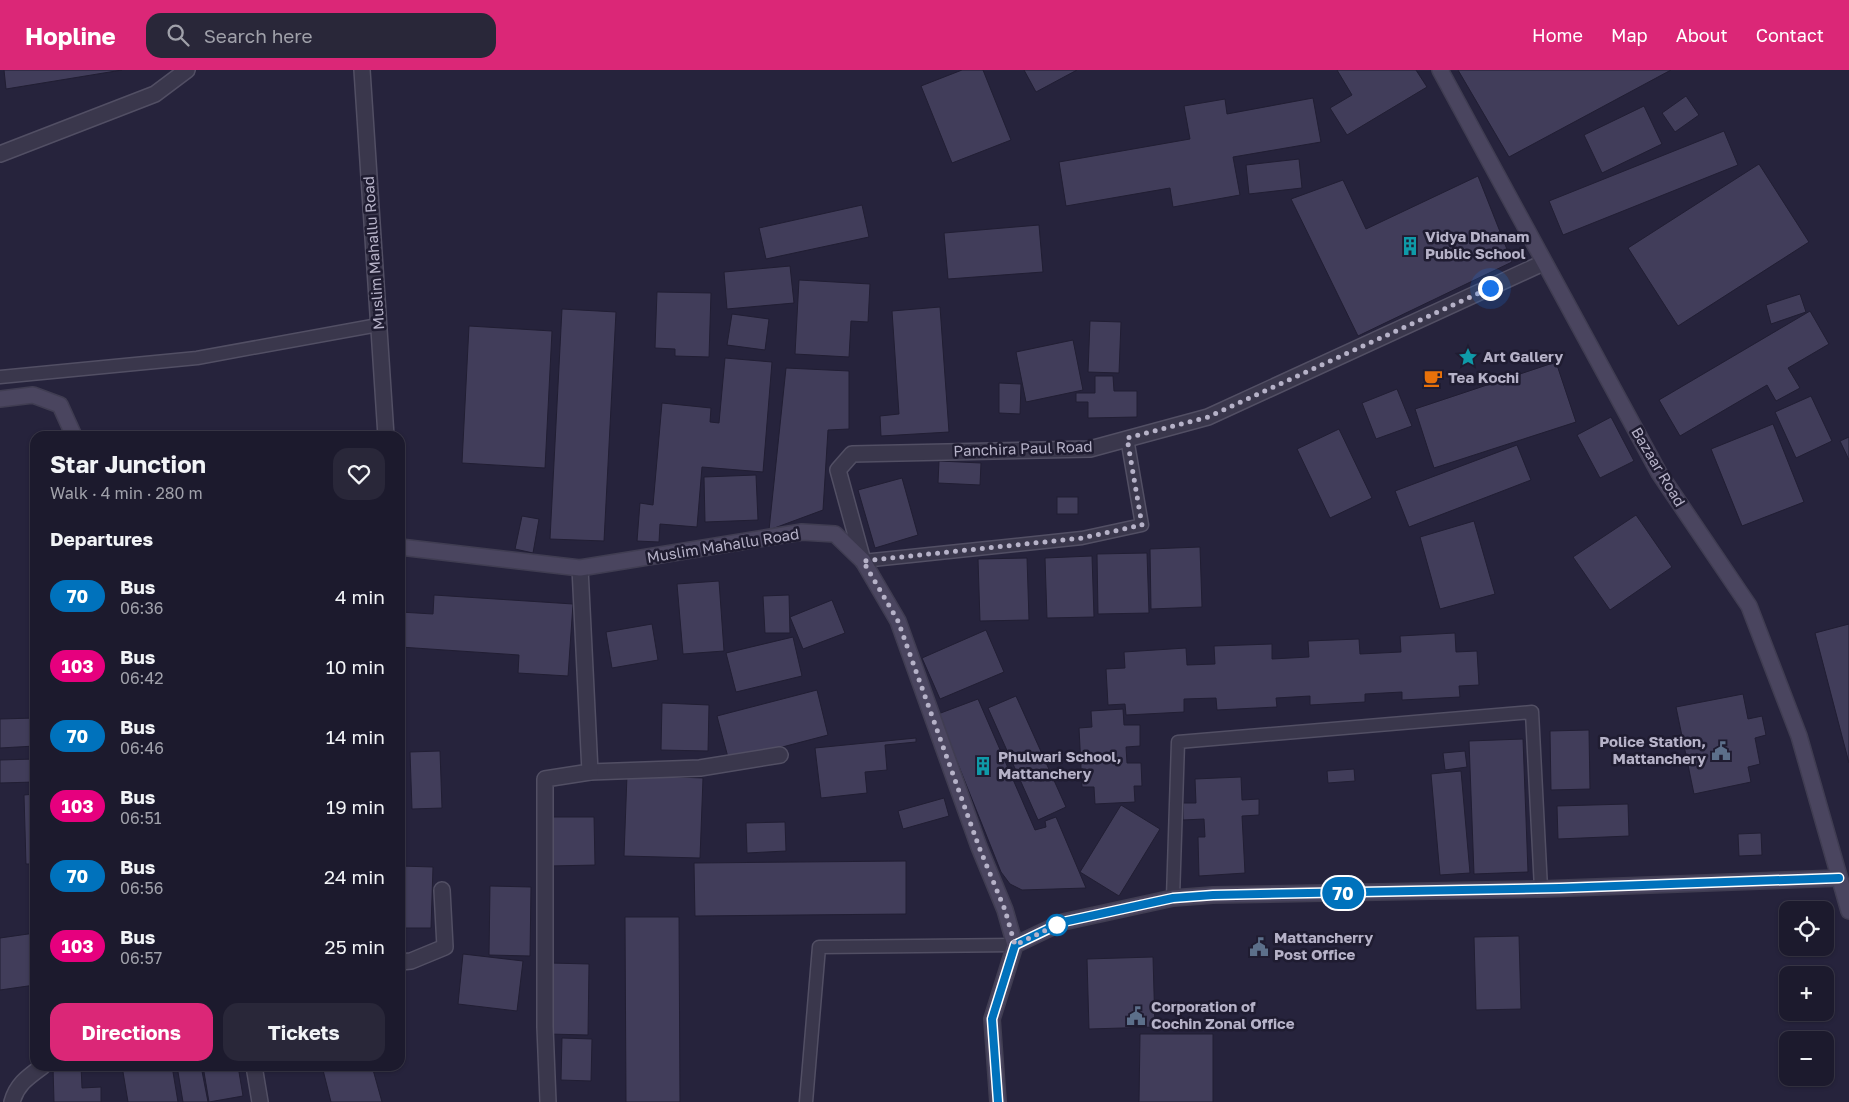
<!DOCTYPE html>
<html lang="en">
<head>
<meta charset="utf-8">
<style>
  :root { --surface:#1c1a2d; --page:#292739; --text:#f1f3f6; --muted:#a0a1aa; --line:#3a3849; --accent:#db2777 }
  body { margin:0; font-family:"Golos Text",sans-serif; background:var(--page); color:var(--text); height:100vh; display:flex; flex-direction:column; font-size:19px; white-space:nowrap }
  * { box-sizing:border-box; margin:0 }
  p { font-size:16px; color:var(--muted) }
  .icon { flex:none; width:28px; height:28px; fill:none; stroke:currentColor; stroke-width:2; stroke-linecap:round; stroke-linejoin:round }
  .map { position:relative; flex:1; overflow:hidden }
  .sheet { position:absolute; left:30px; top:361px; width:375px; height:640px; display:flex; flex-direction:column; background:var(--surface); border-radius:15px; box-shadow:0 1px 4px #0004,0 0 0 1px var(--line) }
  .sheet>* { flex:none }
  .badge { padding:0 10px; border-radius:16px; font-size:18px; line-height:32px }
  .buttons { position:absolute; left:1779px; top:831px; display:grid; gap:10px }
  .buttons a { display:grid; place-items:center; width:55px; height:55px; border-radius:10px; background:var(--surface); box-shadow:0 1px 4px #0004,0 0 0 1px var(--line); font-size:25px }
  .you { position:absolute; width:25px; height:25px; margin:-12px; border:4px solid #fff; border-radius:50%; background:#1a73e8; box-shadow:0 0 0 8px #1a73e833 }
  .map>.badge { position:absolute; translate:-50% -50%; box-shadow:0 0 0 2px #fff }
  h2 { padding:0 20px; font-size:19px; line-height:45px }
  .round { display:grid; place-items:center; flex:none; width:52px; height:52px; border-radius:15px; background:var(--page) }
  .summary { display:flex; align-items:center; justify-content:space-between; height:85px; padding:0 20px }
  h1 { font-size:24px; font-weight:700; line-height:38px }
  .cta { display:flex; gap:10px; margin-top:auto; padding:10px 20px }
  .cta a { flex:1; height:58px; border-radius:15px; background:var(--accent); color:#fff; font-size:20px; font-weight:700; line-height:58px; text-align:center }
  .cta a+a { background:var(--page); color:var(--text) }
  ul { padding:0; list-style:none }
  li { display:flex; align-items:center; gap:15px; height:70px; padding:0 20px }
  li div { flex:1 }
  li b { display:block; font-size:19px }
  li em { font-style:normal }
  li .badge { min-width:55px; font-weight:700; text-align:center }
  header { display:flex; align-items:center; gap:30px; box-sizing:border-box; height:70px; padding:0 25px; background:var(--accent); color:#fff }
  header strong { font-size:24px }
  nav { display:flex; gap:28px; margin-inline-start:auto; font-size:18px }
  .search { width:350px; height:45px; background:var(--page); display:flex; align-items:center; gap:12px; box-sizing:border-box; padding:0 18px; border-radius:15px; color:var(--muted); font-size:19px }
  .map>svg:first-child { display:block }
</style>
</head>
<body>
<header>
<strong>Hopline</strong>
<div class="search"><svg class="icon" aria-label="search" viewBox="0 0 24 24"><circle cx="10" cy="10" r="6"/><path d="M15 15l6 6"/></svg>Search here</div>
<nav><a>Home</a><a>Map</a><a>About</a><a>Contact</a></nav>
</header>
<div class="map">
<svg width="1849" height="1032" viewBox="0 0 1849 1032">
  <rect width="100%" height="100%" fill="#26233c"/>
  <g fill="#413d5a" stroke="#211e33">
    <polygon points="4,0 122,0 6,19"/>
    <polygon points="962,0 983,0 1011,70 952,93 921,16"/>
    <polygon points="1024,0 1077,0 1036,22"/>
    <polygon points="1337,0 1416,0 1427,17 1347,65 1330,38 1352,25"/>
    <polygon points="1458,0 1671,0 1509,87"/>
    <polygon points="1686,26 1699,45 1675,62 1662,43"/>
    <polygon points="1313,28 1321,72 1233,87 1240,125 1173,137 1170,118 1066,136 1059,92 1190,69 1184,36 1225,29 1227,44"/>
    <polygon points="1644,36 1662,74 1602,103 1584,65"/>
    <polygon points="1724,61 1738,95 1563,165 1549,131"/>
    <polygon points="1299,89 1302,118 1249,124 1246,95"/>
    <polygon points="1759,94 1809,172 1678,256 1628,178"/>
    <polygon points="1478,106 1512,192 1358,266 1291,129 1343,110 1366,159"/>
    <polygon points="862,135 869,167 766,189 759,158"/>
    <polygon points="1039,155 1043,202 948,209 944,163"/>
    <polygon points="790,196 794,233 727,239 724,202"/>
    <polygon points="799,210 870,214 868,252 851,251 849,287 795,284"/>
    <polygon points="657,222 711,223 709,287 675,286 675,279 655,278"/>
    <polygon points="1800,224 1806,242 1771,254 1766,235"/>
    <polygon points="940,237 949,362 881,366 880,346 899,344 892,241"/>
    <polygon points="562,239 616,242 604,471 550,469"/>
    <polygon points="1810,241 1829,274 1788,298 1800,318 1776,331 1767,315 1680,366 1659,330"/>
    <polygon points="732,244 769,249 765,280 727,275"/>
    <polygon points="1090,251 1121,252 1119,303 1088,302"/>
    <polygon points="469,256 552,261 545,398 462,393"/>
    <polygon points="1073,270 1083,320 1026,332 1016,282"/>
    <polygon points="725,288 772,292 763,402 702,397 697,457 660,454 659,472 637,471 640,433 653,435 662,333 711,338 710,352 719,353"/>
    <polygon points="1556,292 1576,352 1434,398 1415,339"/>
    <polygon points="786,298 849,301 849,359 828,360 823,440 769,460"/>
    <polygon points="1095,306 1113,306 1114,321 1137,321 1137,347 1088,348 1088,332 1076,332 1076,323 1095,323"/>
    <polygon points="999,313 1021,314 1020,344 999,343"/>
    <polygon points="1397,319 1412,356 1376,369 1362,333"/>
    <polygon points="1811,326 1832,371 1796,388 1775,342"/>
    <polygon points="1611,347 1634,391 1600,408 1577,365"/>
    <polygon points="1773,354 1804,432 1742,456 1711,379"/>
    <polygon points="1339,359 1372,428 1330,448 1297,379"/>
    <polygon points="1849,367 1849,390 1840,371"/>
    <polygon points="1517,375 1531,410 1409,457 1395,421"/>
    <polygon points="939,391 981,393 980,415 938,413"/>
    <polygon points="756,405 758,450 705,452 704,407"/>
    <polygon points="902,408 918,465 875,478 858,420"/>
    <rect x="1057" y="427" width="21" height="17"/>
    <polygon points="1636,445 1672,497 1610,540 1573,487"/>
    <polygon points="522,446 539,449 533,483 515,479"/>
    <polygon points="1474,451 1495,524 1440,539 1420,467"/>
    <polygon points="1200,477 1202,537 1151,539 1150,479"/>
    <polygon points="1147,483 1149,543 1098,544 1097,484"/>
    <polygon points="1092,486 1094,547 1047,548 1045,488"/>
    <polygon points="1027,488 1029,550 980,551 978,489"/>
    <polygon points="719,511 724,581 683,584 677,514"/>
    <polygon points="434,525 573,534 568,606 518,603 519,585 400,577 400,542 433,544"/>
    <polygon points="789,525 790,563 765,563 763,526"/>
    <polygon points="832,530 845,563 803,579 790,547"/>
    <polygon points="652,554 658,590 612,598 606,562"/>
    <polygon points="1849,554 1849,693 1815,563"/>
    <polygon points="986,560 1004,602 940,629 922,588"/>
    <polygon points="1455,563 1456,582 1477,581 1479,615 1459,616 1460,627 1402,630 1402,622 1365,624 1365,632 1310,635 1310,626 1276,628 1277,637 1217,640 1216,628 1184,629 1184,642 1126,645 1125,634 1108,635 1106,599 1125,598 1124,582 1186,578 1187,595 1215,594 1214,576 1272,574 1272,589 1309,587 1308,571 1359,569 1360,584 1401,582 1400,566"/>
    <polygon points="793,567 802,606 736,622 726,583"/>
    <polygon points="400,578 402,578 403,641 400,641"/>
    <polygon points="817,620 828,665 729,691 717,646"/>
    <polygon points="1743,624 1748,649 1762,646 1766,665 1755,668 1760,694 1748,697 1751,712 1694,724 1676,637"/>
    <polygon points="1016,626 1066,737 1038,750 988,638"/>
    <polygon points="978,629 1035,760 1046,757 1045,751 1056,747 1086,818 1022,820 1010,814 1001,802 938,644"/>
    <polygon points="662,633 709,635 708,681 661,680"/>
    <polygon points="1123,639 1124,655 1140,655 1140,676 1126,677 1127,693 1141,693 1142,716 1134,716 1135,732 1095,734 1094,717 1082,717 1079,658 1092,657 1091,641"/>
    <polygon points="35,648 35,676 0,678 0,649"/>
    <polygon points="1589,660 1590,719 1551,720 1550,661"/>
    <polygon points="916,668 916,672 885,675 887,700 865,702 867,723 821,728 815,678"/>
    <polygon points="1523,669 1528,802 1474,804 1469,671"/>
    <polygon points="440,681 442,738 412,739 410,682"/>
    <polygon points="1465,681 1467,697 1445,700 1443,683"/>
    <polygon points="35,689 35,712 0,713 0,690"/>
    <polygon points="1354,699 1355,711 1328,713 1327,701"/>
    <polygon points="1461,701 1470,803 1440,805 1431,704"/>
    <polygon points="627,705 703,708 700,788 624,786"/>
    <polygon points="1241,707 1242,730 1259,729 1259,745 1242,746 1245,803 1199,806 1198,767 1205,767 1204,749 1183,750 1183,733 1196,733 1195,709"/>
    <polygon points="35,724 35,794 26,794 24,725"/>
    <polygon points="944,728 949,746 903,759 898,741"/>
    <polygon points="1628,734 1629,766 1558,769 1557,736"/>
    <polygon points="1121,735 1160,759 1119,826 1080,802"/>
    <polygon points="550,747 594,747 595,795 550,796"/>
    <polygon points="785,752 786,781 747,783 746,753"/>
    <polygon points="1761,763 1762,785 1739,786 1738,764"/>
    <polygon points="906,791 906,844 695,846 694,793"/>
    <polygon points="400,796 433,797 431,858 400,858"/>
    <polygon points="490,816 531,817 530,886 489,885"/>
    <polygon points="625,847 679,847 680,1032 626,1032"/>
    <polygon points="35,863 35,915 0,920 0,868"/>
    <polygon points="1519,866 1521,939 1476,940 1474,867"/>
    <polygon points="463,884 523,891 517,941 458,934"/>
    <polygon points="1153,887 1155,957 1089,959 1087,889"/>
    <polygon points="550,893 589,894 588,965 549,964"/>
    <polygon points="1140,964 1213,964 1213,1032 1139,1032"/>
    <polygon points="562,968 592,969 591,1011 561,1010"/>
    <polygon points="81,996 82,1018 101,1017 101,1032 54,1032 53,997"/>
    <polygon points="122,996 172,996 178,1032 128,1032"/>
    <polygon points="177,996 201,996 208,1032 183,1032"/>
    <polygon points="203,996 238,996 243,1026 209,1032"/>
    <polygon points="322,996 372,996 382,1032 331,1032"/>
  </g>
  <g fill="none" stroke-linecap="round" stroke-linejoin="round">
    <g stroke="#524f64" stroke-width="15">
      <g id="lane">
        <polyline points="0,307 197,288 378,255"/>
        <polyline points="863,491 1082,468 1142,455 1127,368"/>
        <polyline points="1173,828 1178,672 1532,642 1541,819"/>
        <polyline points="806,1032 819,877 1015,875"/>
      </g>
    </g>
    <g stroke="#524f64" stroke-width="18">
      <g id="street">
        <polyline points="362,0 386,366"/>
        <polyline points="0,84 155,24 187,0"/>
        <polyline points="863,491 838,400 852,384 1090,379 1208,347 1543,193"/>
        <polyline points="590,702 700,698 780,685"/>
        <polyline points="400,892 411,891 445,877 442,820"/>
        <polyline points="254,996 260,1032"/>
        <path d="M12,1032c5,-18 16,-25 31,-36"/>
        <polyline points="548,1032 545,957 545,709 590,702 580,498"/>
      </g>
    </g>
    <g stroke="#403d52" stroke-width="18">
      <g id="secondary">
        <polyline points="1440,0 1659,403 1749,536 1799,666 1849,841"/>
        <polyline points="0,329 33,325 60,335 74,366"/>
        <polyline points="400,477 580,498 802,462 835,464 863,491 898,551 979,777 1005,840 1015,875"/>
        <polyline points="998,1032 992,949 1015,875 1063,852 1173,828 1213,825 1541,819 1839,808"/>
      </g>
    </g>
    <use href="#lane" stroke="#3a374c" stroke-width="12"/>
    <use href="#street" stroke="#3a374c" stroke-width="15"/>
    <use href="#secondary" stroke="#4a455f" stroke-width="15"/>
  </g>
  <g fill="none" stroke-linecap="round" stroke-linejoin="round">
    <g stroke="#fff" stroke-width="11">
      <polyline id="line" points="998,1032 992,949 1015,875 1063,852 1173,828 1213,825 1560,818 1839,808"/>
    </g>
    <use href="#line" stroke="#0072bc" stroke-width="8"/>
    <polyline stroke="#b6b2c8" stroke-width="5" stroke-dasharray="0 9" points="1057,855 1063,852 1015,875 1005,840 979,777 898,551 863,491 1082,468 1142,455 1127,368 1208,347 1490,218"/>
  </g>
  <defs>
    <g id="building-bare" transform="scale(1.5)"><path d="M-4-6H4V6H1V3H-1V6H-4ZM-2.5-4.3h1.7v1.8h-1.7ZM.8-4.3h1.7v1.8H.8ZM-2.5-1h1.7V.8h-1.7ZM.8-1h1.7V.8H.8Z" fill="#0f9aa8" stroke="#1f1c31" stroke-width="2.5" paint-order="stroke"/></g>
    <g id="sight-bare" transform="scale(1.5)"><path d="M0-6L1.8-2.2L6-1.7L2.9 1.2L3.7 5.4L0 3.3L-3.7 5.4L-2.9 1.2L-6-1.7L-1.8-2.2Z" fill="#0f9aa8" stroke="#1f1c31" stroke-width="2.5" paint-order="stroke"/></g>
    <g id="cafe-bare" transform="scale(1.5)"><path d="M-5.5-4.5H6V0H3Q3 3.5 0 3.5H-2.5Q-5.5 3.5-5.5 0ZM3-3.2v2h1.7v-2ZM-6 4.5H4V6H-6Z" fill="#e8710a" stroke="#1f1c31" stroke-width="2.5" paint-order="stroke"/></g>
    <g id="civic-bare" transform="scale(1.5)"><path d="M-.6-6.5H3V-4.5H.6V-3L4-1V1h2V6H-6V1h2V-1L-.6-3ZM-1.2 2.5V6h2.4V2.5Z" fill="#5c6f8a" stroke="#1f1c31" stroke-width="2.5" paint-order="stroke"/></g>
  </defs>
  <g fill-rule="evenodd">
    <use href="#building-bare" x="1410" y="176"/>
    <use href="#sight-bare" x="1468" y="287"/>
    <use href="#cafe-bare" x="1433" y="308"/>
    <use href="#civic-bare" x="1721" y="681"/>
    <use href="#building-bare" x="983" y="696"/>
    <use href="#civic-bare" x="1259" y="877"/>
    <use href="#civic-bare" x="1136" y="946"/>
  </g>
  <circle fill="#fff" stroke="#0072bc" stroke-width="2.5" cx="1057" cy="855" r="10"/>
  <g text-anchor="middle" stroke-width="5" stroke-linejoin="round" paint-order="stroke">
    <g font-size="15" font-weight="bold" fill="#b6b2c8" stroke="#1f1c31" text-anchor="start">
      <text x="1425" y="172">Vidya Dhanam<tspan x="1425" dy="17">Public School</tspan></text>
      <text x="1483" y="292">Art Gallery</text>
      <text x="1448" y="313">Tea Kochi</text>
      <text x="1706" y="677" text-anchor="end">Police Station,<tspan x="1706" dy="17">Mattanchery</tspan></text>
      <text x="998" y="692">Phulwari School,<tspan x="998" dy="17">Mattanchery</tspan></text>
      <text x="1274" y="873">Mattancherry<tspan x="1274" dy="17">Post Office</tspan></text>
      <text x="1151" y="942">Corporation of<tspan x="1151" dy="17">Cochin Zonal Office</tspan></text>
    </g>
    <g font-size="15" fill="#b6b2c8" stroke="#1f1c31">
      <text transform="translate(374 183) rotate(-94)" y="5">Muslim Mahallu Road</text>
      <text transform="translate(1023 379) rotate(-2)" y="5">Panchira Paul Road</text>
      <text transform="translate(1658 397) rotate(59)" y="5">Bazaar Road</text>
      <text transform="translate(723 476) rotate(-9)" y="5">Muslim Mahallu Road</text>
    </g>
  </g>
</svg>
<div class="buttons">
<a><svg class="icon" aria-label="locate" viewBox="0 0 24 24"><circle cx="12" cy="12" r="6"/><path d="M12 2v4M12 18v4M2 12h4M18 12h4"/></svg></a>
<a>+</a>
<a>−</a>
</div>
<div class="you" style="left:1490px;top:218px"></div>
<b class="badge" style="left:1343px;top:823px;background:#0072bc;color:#fff">70</b>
<section class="sheet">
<div class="summary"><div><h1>Star Junction</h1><p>Walk · 4 min · 280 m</p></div><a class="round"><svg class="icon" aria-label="heart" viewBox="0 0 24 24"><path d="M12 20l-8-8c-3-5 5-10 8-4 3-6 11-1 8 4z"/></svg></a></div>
<h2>Departures</h2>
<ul>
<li><span class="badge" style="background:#0072bc;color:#fff">70</span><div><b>Bus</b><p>06:36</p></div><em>4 min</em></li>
<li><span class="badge" style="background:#e6007e;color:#fff">103</span><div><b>Bus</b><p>06:42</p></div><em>10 min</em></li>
<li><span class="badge" style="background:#0072bc;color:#fff">70</span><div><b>Bus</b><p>06:46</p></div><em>14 min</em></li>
<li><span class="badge" style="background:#e6007e;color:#fff">103</span><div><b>Bus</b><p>06:51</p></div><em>19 min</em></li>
<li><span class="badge" style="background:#0072bc;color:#fff">70</span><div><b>Bus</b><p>06:56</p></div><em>24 min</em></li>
<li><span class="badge" style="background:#e6007e;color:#fff">103</span><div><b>Bus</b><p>06:57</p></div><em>25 min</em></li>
</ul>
<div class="cta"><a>Directions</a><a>Tickets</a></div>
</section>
</div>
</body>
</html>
